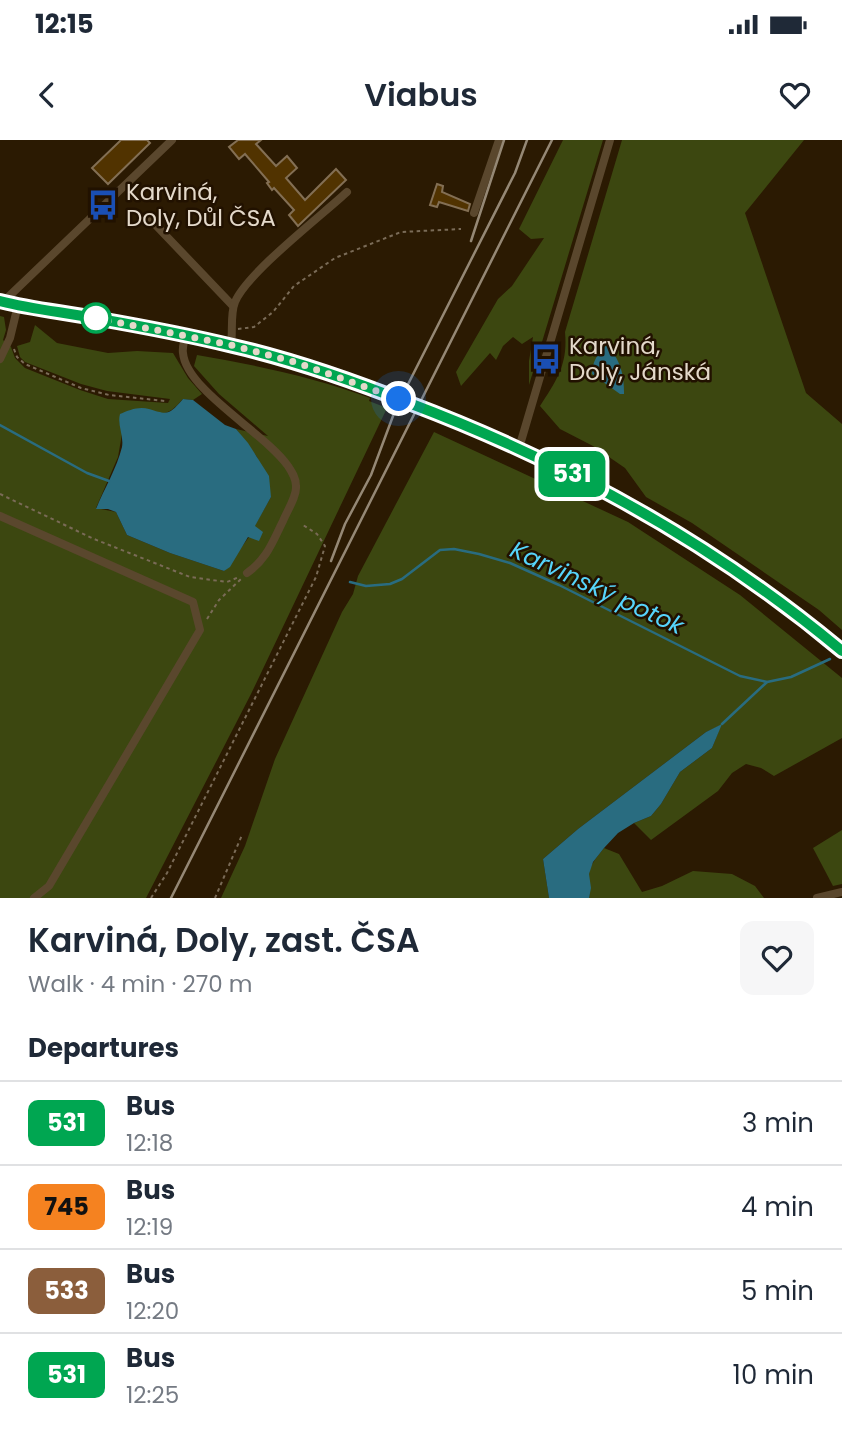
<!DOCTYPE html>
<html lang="en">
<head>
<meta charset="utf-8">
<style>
  :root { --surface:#fff; --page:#f6f6f7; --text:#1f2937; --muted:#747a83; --line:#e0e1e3 }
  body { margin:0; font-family:Poppins,sans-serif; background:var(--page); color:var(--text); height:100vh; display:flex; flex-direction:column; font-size:26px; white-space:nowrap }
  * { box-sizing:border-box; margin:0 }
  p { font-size:23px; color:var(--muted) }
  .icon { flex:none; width:38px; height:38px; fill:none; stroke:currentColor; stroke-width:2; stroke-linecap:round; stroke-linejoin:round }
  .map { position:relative; height:758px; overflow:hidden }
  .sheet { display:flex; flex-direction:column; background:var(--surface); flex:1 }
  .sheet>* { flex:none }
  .badge { padding:0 14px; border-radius:10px; font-size:24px; line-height:46px }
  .you { position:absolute; width:35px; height:35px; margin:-18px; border:5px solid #fff; border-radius:50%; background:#1a73e8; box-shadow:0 0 0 10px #1a73e833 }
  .map>.badge { position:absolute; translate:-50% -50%; box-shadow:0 0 0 4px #fff }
  h2 { padding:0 28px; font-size:26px; line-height:63px }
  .round { display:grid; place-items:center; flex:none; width:74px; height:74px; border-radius:14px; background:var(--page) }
  .summary { display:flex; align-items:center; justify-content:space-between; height:119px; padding:0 28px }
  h1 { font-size:33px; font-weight:600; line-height:52px }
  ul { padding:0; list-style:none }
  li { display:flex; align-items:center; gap:21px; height:84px; padding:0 28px; border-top:2px solid var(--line) }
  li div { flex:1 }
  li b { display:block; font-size:26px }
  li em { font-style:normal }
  li .badge { min-width:77px; font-weight:700; text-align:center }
  .status { display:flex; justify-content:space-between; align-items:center; height:49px; padding:0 35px; background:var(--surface); direction:ltr }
  .status svg { height:19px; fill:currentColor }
  header { display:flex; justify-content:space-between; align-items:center; height:91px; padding:0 28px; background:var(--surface); font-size:32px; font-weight:600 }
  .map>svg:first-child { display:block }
</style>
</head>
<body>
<div class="status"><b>12:15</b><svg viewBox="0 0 49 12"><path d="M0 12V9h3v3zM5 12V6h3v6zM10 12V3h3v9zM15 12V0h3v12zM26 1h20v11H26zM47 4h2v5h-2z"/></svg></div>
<header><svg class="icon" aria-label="back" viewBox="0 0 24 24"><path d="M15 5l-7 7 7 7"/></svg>Viabus<svg class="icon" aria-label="heart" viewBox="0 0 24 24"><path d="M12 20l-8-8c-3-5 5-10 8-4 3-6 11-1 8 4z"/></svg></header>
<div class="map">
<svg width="842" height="758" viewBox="0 0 842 758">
  <rect width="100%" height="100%" fill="#2b1a02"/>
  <g fill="#3c4710">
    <polygon points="563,0 603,0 529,245 529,221 533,197 522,204 513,197 503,206 496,220 490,213 461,246 456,232 498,159 512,146 544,98 531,99 519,89"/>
    <path d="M622,0h182l-59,73 61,180 36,31v206l-23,-20 -127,-87 -46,-26 -21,-29 -32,-22 -33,-17 -20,-23c17,-26 28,-42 25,-74z"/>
    <path d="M0,176l4,1 2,13 -3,10 8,7 4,11 10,10 55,22 28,9 60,4 2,-4 -63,-8 -26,-7 -56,-22 -5,-5 -3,-11 13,-4 5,-17 22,18 51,10 29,-2 36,2 15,25 14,16 -9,6 -10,-1c-12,13 -18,19 -35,10l-26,25 -4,23 -22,51 20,4 11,23 43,18 54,18 25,-34 10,3 -5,-13 17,-30 -14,-40 -21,-28 32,7 -49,-42 -25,-28 3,-11c58,10 117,22 173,43l-1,3 18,7 -136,286 -105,204h-146z"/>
    <polygon points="434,292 628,382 740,455 842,538 842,598 774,636 761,628 746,624 732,633 718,651 651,700 634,683 651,676 661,664 680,632 712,608 721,585 706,592 578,689 543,719 549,758 221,758 245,706 275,619 342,472 353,454 358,436"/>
    <polygon points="842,690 842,744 833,746 813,708"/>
    <path d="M604,708l15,6 23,38 20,-6 31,-15 39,3 23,12 9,12h-175c1,-9 -1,-16 0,-24 1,-10 9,-18 15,-26z"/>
  </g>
  <g fill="#296c80">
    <path d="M607,205c13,15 17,28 17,49h-4l-28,-20c0,-12 6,-22 15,-29z"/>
    <path d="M183,259l10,1 32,25 11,4 12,14 21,33 2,21 -16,29 8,6 -4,9 -11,-4 -18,30 -6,4 -54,-18 -43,-18 -11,-23 -8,-3h-12c8,-20 21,-41 26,-62 2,-12 -5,-22 -2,-33 9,-4 19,-8 29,-5 19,6 20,6 34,-10z"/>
    <polygon points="722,584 712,608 680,632 661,664 651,676 634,683 618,693 604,708 593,722 589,734 591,748 589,758 549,758 543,719 578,689 706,592"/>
  </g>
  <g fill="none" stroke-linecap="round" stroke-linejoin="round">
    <g stroke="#296c80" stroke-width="2.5">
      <polyline points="0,285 87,333 109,341"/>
      <polyline points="350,442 366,446 390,444 402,439 440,410 454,409 479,414 510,423 559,445 740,536 767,542 791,537 830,519"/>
      <polyline points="722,584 767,542"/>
    </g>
  </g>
  <g fill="#513300" stroke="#836f54" stroke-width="2">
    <polygon points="121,0 147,0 150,3 108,44 92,28"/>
    <polygon points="238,0 261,0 256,4 276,26 287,16 297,28 286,38 305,60 336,29 346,40 298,86 289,75 294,70 274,48 272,50 267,43 269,42 245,14 239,19 229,7"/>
    <polygon points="437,44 443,46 442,52 470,64 468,71 439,62 437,67 430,65"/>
  </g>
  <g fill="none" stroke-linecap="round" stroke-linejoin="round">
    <g stroke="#7a6b57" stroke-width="2" stroke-dasharray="3.5 3.5" stroke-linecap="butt">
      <polyline points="238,189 254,187 273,172 294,146 335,118 401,92 461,89"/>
      <polyline points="14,209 17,217 25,224 81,248 109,255 165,261"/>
      <polyline points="0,354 94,399 190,437 227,442 239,437"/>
      <polyline points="207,479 219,460 242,438"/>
      <polyline points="151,758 167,733 316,437 325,406 317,394 303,385"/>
      <polyline points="215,758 242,695"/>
    </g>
    <g stroke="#5a472d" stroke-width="8">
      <polyline points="474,73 499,0"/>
      <polyline points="149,78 233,166"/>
      <polyline points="3,162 172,0"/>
      <path d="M185,197c-1,5 -3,11 -2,16 3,37 82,80 105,113 4,6 8,12 8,20 1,10 -9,25 -13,35 -11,22 -16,38 -36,52"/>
      <path d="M231,205c2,-13 -1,-31 4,-43 12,-29 86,-86 112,-110"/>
      <polyline points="0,219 10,198 18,165"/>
      <polyline points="519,308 610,0"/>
      <polyline points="0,376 193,462 200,490 49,746 34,758"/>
      <polyline points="817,758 842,752"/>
    </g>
    <path stroke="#9b6252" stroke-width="10" d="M0,161c31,8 62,11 94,17 29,5 58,12 87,18 18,4 35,6 52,10 215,52 440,163 609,306"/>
    <g stroke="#958875" stroke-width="2.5">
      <polyline points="471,101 504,0"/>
      <polyline points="331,421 345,384 371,335 396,268 515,33 527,0"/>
      <polyline points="171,758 552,0"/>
    </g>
  </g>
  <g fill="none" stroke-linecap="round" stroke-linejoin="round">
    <g stroke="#fff" stroke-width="16">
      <path id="line" d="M0,161c31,8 62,11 94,17 46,8 94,17 139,28 61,14 118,34 176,57 156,59 305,141 433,248"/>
    </g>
    <use href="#line" stroke="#00a651" stroke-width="10"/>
    <polyline stroke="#e4d9ca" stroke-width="7" stroke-dasharray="0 12.6" points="96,178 231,205 298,223 399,259"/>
  </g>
  <defs>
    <g id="bus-bare" transform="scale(2.415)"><path d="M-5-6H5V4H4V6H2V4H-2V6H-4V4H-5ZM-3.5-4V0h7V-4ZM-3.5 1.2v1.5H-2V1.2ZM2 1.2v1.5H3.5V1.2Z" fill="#1a4fb4" stroke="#211100" stroke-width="2.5" paint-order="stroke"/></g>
  </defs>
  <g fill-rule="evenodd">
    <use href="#bus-bare" x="103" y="65"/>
    <use href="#bus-bare" x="546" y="219"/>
  </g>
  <circle fill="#fff" stroke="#00a651" stroke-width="3.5" cx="96" cy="178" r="14"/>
  <g text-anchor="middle" stroke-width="5" stroke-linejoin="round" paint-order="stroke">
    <g font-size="23" fill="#e4d9ca" stroke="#211100" text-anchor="start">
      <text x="126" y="60">Karviná,<tspan x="126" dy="26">Doly, Důl ČSA</tspan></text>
      <text x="569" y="214">Karviná,<tspan x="569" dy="26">Doly, Jánská</tspan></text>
    </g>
    <g font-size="24" font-style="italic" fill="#56d4fa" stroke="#211100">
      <text transform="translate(597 448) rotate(25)" y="8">Karvinský potok</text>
    </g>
  </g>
</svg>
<div class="you" style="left:399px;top:259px"></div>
<b class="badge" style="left:572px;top:334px;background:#00a651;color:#fff">531</b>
</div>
<section class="sheet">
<div class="summary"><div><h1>Karviná, Doly, zast. ČSA</h1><p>Walk · 4 min · 270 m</p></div><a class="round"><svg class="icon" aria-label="heart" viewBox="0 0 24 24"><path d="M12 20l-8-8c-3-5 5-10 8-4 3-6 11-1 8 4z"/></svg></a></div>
<h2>Departures</h2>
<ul>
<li><span class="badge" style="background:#00a651;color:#fff">531</span><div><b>Bus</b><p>12:18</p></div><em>3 min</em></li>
<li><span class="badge" style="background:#f58220;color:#111">745</span><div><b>Bus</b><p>12:19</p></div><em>4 min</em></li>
<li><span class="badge" style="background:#8b5e3c;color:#fff">533</span><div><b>Bus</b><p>12:20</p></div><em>5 min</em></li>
<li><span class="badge" style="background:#00a651;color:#fff">531</span><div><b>Bus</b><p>12:25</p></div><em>10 min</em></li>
</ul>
</section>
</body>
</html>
